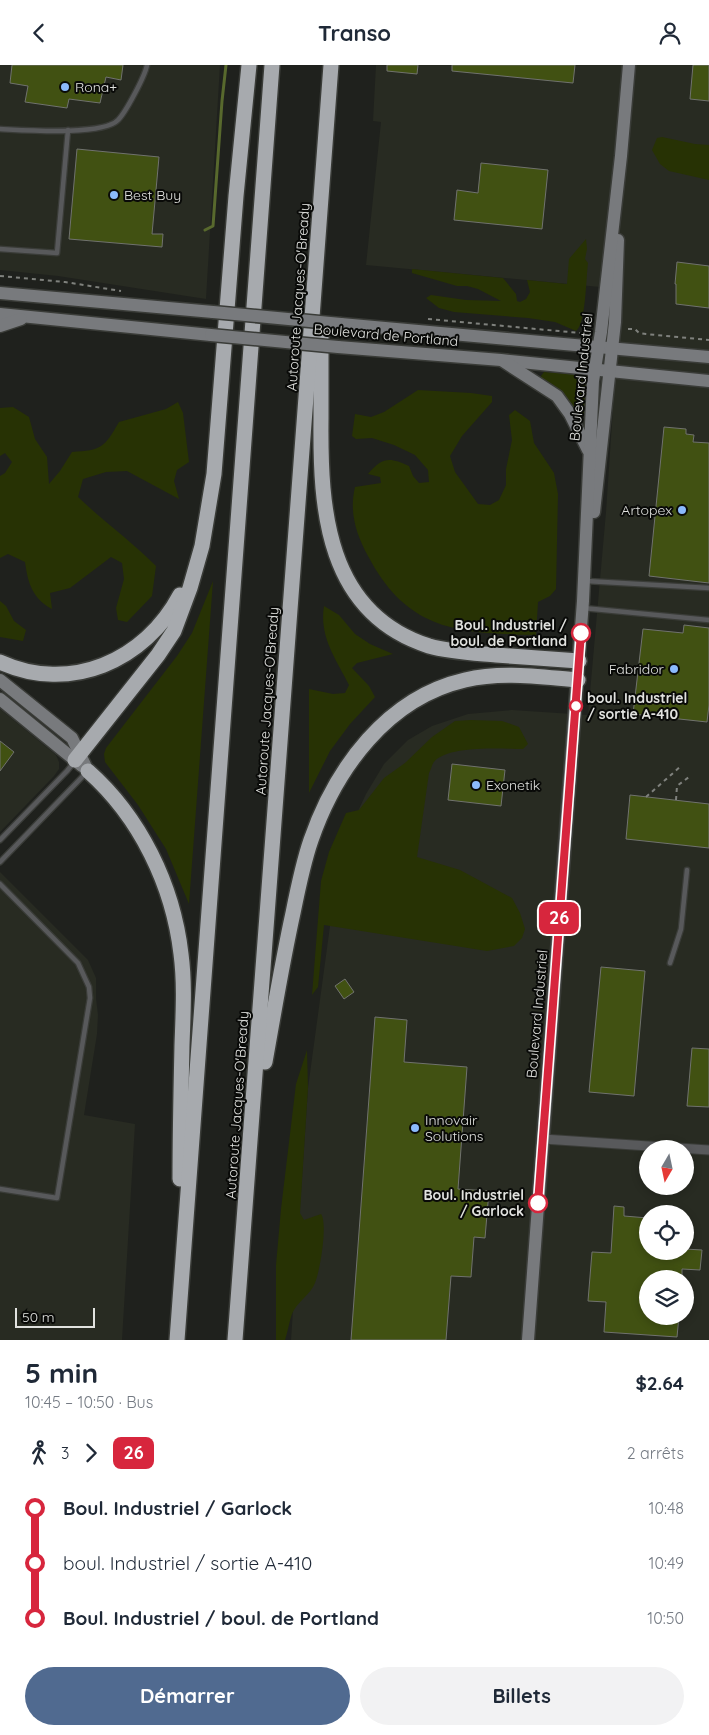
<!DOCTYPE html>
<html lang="fr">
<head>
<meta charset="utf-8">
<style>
  :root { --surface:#fff; --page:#f2f2f3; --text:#1f2937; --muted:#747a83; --accent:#506a90 }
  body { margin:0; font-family:Quicksand,sans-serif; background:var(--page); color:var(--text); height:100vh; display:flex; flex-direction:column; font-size:19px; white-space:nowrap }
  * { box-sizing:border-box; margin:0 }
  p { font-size:16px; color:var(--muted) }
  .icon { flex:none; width:28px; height:28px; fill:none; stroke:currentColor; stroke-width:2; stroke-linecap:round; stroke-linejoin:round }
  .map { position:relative; height:1275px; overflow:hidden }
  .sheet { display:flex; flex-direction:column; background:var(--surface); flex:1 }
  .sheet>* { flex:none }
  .badge { padding:0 10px; border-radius:8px; font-size:18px; line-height:32px }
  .needle { width:32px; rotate:189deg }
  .buttons { position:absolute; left:639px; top:1075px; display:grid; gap:10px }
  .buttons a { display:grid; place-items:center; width:55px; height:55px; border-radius:50%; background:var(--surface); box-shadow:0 2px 8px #0003; font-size:25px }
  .scale { position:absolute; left:15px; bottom:12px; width:80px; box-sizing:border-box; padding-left:5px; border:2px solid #e1e2df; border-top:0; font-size:14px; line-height:18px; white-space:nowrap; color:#e1e2df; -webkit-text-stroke:4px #090a08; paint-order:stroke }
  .map>.badge { position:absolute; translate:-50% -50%; box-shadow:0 0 0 2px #fff }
  .legs { display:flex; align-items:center; gap:8px; height:55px; padding:0 25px; font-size:16px }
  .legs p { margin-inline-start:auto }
  .headline { display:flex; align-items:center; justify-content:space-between; height:85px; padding:0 25px }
  h1 { font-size:28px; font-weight:700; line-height:38px }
  .action { display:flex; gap:10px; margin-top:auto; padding:10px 25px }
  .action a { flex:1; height:58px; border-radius:30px; background:var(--accent); color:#fff; font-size:20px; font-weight:700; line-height:58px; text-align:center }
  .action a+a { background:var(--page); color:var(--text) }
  ul { padding:0 25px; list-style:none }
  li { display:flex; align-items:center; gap:18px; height:55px; font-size:19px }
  li i { display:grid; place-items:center; width:8px; height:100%; margin:0 6px; background:currentColor }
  li i::after { content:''; width:12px; height:12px; margin:-6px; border:4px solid; border-radius:50%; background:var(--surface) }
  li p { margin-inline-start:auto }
  li:first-child i { background:linear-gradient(#0000 50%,currentColor 0) }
  li:last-child i { background:linear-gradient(currentColor 50%,#0000 0) }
  header { display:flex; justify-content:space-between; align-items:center; height:65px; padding:0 25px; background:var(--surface); font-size:22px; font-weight:700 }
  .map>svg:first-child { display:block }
</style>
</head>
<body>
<header><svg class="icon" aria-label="back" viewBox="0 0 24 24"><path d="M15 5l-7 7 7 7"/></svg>Transo<svg class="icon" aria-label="person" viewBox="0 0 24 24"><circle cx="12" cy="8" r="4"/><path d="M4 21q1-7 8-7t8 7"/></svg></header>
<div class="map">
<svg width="709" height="1275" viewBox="0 0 709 1275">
  <rect width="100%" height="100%" fill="#1f211d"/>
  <g fill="#282b22" fill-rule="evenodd">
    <polygon points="0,0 220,0 206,234 58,211 0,205"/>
    <path d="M376,0h333v1275h-418l17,-252 22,-162 10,-63 12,-39 14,-30 18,-30 24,-24 24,-14 36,-12 44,-4 76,5 18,-203 15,-223 -255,-24 15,-143 -8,-1zM648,1084h37v37h-37zM648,1149h37v37h-37zM648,1214h37v37h-37z"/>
    <polygon points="0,644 56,690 59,697 59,704 54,711 0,767"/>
    <polygon points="0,807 88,895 96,913 96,933 98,950 97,969 84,1050 135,1059 122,1275 0,1275"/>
  </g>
  <g fill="#273204">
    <polygon points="662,72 695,79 709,80 709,115 669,106 660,99 652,85 657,73"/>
    <path d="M586,174l1,10 -2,10 3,4c-2,14 -2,61 -12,68l-21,-9 -27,-4 -74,-6 -15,-4 -13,-10 5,-3 35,5 35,1 -23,-12 -11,-3h-10l-45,-13v-4l91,9 13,16 1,7 3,1 6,-3 4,-7 -3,-12 40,4 2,-25z"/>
    <polygon points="544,307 584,310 586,315 584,350 579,354 542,314 541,311"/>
    <path d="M418,325l53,3 21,3v6l-30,34 -12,20 5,16 23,32 12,1 9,-5 7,-15v-16l6,-29 -3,-25 6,-5 15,11 4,22 20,30 4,21 -2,95 -6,7 -12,6 -2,33c-77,-2 -128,-3 -168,-79 -12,-22 -19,-44 -13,-69l26,-4 -1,-6 -12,-3c14,-17 22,-17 41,-8l4,10 6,7 10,-1 -1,-12 -13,-15 -21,-10 -22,-7 -16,1 -4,-3 3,-22 16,3 13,-5z"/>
    <path d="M178,337l5,11 6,49 -12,8 -3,11 5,18 -52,-28 -21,1 -23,7 -5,18c25,24 53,44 78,69l-4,30 -25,26 -9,-2 -2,-12 8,-29 -2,-16 -11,-6 -41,31 -20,5 2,16c-20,-11 -24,-26 -27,-47l-17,-8 -8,4v-82l5,-3 7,-11 -7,-9 -5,3v-48l13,-1 16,10 6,22 12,18 2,27 11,-13 12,-19c30,-2 32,-4 47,-30l47,-13z"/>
    <polygon points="213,516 189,839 166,784 138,740 105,697 104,689 106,683 177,591 192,568"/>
    <polygon points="0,536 6,541 14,556 26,565 23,576 0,572"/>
    <path d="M324,541l15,9 16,19 15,10 23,10 -36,9 -5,5 17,18 6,11 -25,27 -20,27 -21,42v-104l24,5 12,-1 4,-8c-13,-26 -30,-48 -25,-79z"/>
    <path d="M471,655l31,1 17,6 9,17 -5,5c-21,0 -75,-4 -89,13 -2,2 -3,8 -5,11l-12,84 43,13 52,28 8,15 5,16 -3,9 -8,8 -27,5 -163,-26 -6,62 -6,8 9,-114 8,-29 17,-39 13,-3 25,-32 21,-15 27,-26 23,-16z"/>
    <path d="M307,985l1,38 -8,125 4,7 17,-6c7,9 -1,57 -6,69 -4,11 -19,20 -23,31 -3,8 -4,17 -7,26h-9v-75l5,-56 15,-125z"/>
  </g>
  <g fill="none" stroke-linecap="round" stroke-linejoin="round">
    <polyline stroke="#58692d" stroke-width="3" points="205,165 213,161 222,36 226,0"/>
  </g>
  <g fill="#415112" stroke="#70726e">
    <polygon points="12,0 123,0 121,15 106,12 100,38 69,34 67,43 25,37 28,21 10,18"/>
    <polygon points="387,0 418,0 417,9 387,6"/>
    <polygon points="452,0 575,0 573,18 452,6"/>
    <polygon points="693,0 709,0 709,36 690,34"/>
    <polygon points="77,84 159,92 152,169 163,169 162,182 69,174"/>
    <polygon points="481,98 548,105 542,164 454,155 457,125 478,128"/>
    <polygon points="677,197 709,201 709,243 676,239 676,219 675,219"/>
    <polygon points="664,362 686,364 686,369 694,370 693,377 709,378 709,518 649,511"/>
    <polygon points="684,560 709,563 709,640 707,657 633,649 643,564 683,568"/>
    <polygon points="0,676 14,687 0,706"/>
    <polygon points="452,699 505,705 501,741 448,735"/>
    <polygon points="630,730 709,739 709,783 626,774"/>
    <polygon points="601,902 645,906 634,1031 589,1027"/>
    <polygon points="345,914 354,927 344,934 335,921"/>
    <polygon points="375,952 407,955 404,997 467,1002 458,1124 489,1126 485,1173 474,1172 471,1212 451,1211 446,1275 351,1275"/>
    <polygon points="692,983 709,984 709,1042 687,1041"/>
    <polygon points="614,1141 624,1142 624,1151 648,1153 648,1186 685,1186 685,1184 702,1185 700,1205 682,1204 682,1214 648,1214 648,1251 679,1251 677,1272 604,1267 606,1237 588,1236 592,1187 611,1188"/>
  </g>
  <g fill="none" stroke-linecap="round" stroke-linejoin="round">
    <g stroke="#3a3c38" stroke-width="7">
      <g id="lane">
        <path d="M0,64c23,1 103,7 118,-9 8,-8 27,-44 29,-55"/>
        <polyline points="0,184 57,188 68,65"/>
        <polyline points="586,516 709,523"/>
        <polyline points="583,543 709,555"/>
        <polyline points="0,775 67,706 75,696"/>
        <polyline points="0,797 86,708"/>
        <polyline points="0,819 78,898 89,922 90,933 57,1133 0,1124"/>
        <polyline points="670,898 681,864 687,805"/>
      </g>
    </g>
    <g stroke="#3a3c38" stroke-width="11">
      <polyline id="street" points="543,1074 709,1085"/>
    </g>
    <g stroke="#3a3c38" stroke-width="15">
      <g id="secondary">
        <polyline points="0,228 213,247"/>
        <polyline points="0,249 211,270"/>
        <polyline points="341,259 709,292"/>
        <polyline points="0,261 21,254"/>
        <polyline points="338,282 501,295 709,316"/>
        <polyline points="503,296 557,331 570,349 588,385"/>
        <polyline points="594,447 615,257 618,175"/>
        <polyline points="0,615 72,673 88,706"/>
        <polyline points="0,634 82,701"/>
        <polyline points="528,1275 583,536 593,316 601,267 621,91 629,0"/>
      </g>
    </g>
    <g stroke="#3a3c38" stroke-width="18">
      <g id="highway">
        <path d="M321,267c0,29 0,58 0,87 -1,90 5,194 108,227 21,6 45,7 67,9 28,2 55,4 83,6"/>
        <path d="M0,597c70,32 145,-1 180,-67"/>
        <polyline points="75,695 158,590 174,566 190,523 202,481 214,409 236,131 249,0"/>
        <path d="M88,706c52,46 85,114 93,183 4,30 2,61 1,91 -1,45 -2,89 -2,134"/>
        <path d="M265,997c9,-50 17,-99 28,-149 5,-25 10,-50 18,-73 25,-72 76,-142 154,-160 37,-9 75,-3 113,0"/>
        <polyline points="177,1275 272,0"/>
        <polyline points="235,1275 331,0"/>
      </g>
    </g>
    <g stroke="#7f817d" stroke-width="2" stroke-dasharray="4 4" stroke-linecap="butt">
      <polyline points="0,211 65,217 121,226"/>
      <polyline points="428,254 580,268"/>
      <polyline points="628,264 635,264 639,268 646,269 709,275"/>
      <polyline points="646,732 681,701"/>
      <polyline points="676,735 677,721 689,712"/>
    </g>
    <use href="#lane" stroke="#58595b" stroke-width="4.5"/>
    <use href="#street" stroke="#58595b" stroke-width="9"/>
    <use href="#secondary" stroke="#787a7d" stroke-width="12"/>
    <use href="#highway" stroke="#a7aaae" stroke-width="15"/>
    <g stroke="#3a3c38" stroke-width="15" stroke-linecap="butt">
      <g id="secondary-bridge">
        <polyline points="213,247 341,259"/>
        <polyline points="211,270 338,282"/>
      </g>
    </g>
    <use href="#secondary-bridge" stroke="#787a7d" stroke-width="12"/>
  </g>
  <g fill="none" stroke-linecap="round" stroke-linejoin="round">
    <g stroke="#fff" stroke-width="11">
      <polyline id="line-1" points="538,1138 581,568"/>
    </g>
    <use href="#line-1" stroke="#d7263d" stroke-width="8"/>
  </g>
  <g fill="#8bbafc" stroke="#090a08" stroke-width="2">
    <circle cx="65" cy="22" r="5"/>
    <circle cx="114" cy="130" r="5"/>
    <circle cx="682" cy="445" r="5"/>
    <circle cx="674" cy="604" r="5"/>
    <circle cx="476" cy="720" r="5"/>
    <circle cx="415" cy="1063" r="5"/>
  </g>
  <g fill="#fff" stroke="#d7263d" stroke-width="2.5">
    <circle cx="581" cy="568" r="9"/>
    <circle cx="576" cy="641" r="6"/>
    <circle cx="538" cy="1138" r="9"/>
  </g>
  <g text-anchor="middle" stroke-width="4" stroke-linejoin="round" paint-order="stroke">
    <g font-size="14" fill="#e1e2df" stroke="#090a08" text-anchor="start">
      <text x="75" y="27">Rona+</text>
      <text x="124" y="135">Best Buy</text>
      <text x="672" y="450" text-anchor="end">Artopex</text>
      <text x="664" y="609" text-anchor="end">Fabridor</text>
      <text x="486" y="725">Exonetik</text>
      <text x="425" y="1060">Innovair<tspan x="425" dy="16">Solutions</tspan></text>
    </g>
    <g font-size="14" fill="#e1e2df" stroke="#090a08">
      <text transform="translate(298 232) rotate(-86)" y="5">Autoroute Jacques-O'Bready</text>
      <text transform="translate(386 270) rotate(5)" y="5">Boulevard de Portland</text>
      <text transform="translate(581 312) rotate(-84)" y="5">Boulevard Industriel</text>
      <text transform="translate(267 636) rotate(-86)" y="5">Autoroute Jacques-O'Bready</text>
      <text transform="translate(537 949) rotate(-85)" y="5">Boulevard Industriel</text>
      <text transform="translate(237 1040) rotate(-86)" y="5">Autoroute Jacques-O'Bready</text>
    </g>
    <g font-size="14" font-weight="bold" fill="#e1e2df" stroke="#090a08" text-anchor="end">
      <text x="567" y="565">Boul. Industriel /<tspan x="567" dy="16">boul. de Portland</tspan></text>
      <text x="587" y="638" text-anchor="start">boul. Industriel<tspan x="587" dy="16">/ sortie A-410</tspan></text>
      <text x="524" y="1135">Boul. Industriel<tspan x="524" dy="16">/ Garlock</tspan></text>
    </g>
  </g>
</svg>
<div class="buttons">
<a><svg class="needle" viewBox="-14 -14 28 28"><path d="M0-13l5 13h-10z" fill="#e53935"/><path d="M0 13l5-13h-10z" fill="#747a83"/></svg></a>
<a><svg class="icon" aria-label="locate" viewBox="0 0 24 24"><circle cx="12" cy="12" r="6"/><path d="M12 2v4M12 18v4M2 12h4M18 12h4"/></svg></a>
<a><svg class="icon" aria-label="layers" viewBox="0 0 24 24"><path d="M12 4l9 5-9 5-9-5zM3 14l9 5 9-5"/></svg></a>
</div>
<div class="scale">50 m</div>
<b class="badge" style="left:559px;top:853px;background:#d7263d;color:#fff">26</b>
</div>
<section class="sheet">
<div class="headline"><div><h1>5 min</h1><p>10:45 – 10:50 · Bus</p></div><b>$2.64</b></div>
<div class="legs"><svg class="icon" aria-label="walk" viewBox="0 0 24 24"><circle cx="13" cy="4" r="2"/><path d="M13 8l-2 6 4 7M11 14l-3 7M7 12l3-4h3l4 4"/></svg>3<svg class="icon" aria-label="forward" viewBox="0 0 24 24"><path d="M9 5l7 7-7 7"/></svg><b class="badge" style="background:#d7263d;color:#fff">26</b><p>2 arrêts</p></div>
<ul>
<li><i style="color:#d7263d"></i><b>Boul. Industriel / Garlock</b><p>10:48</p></li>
<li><i style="color:#d7263d"></i><span>boul. Industriel / sortie A-410</span><p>10:49</p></li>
<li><i style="color:#d7263d"></i><b>Boul. Industriel / boul. de Portland</b><p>10:50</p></li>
</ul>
<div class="action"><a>Démarrer</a><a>Billets</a></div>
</section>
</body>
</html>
